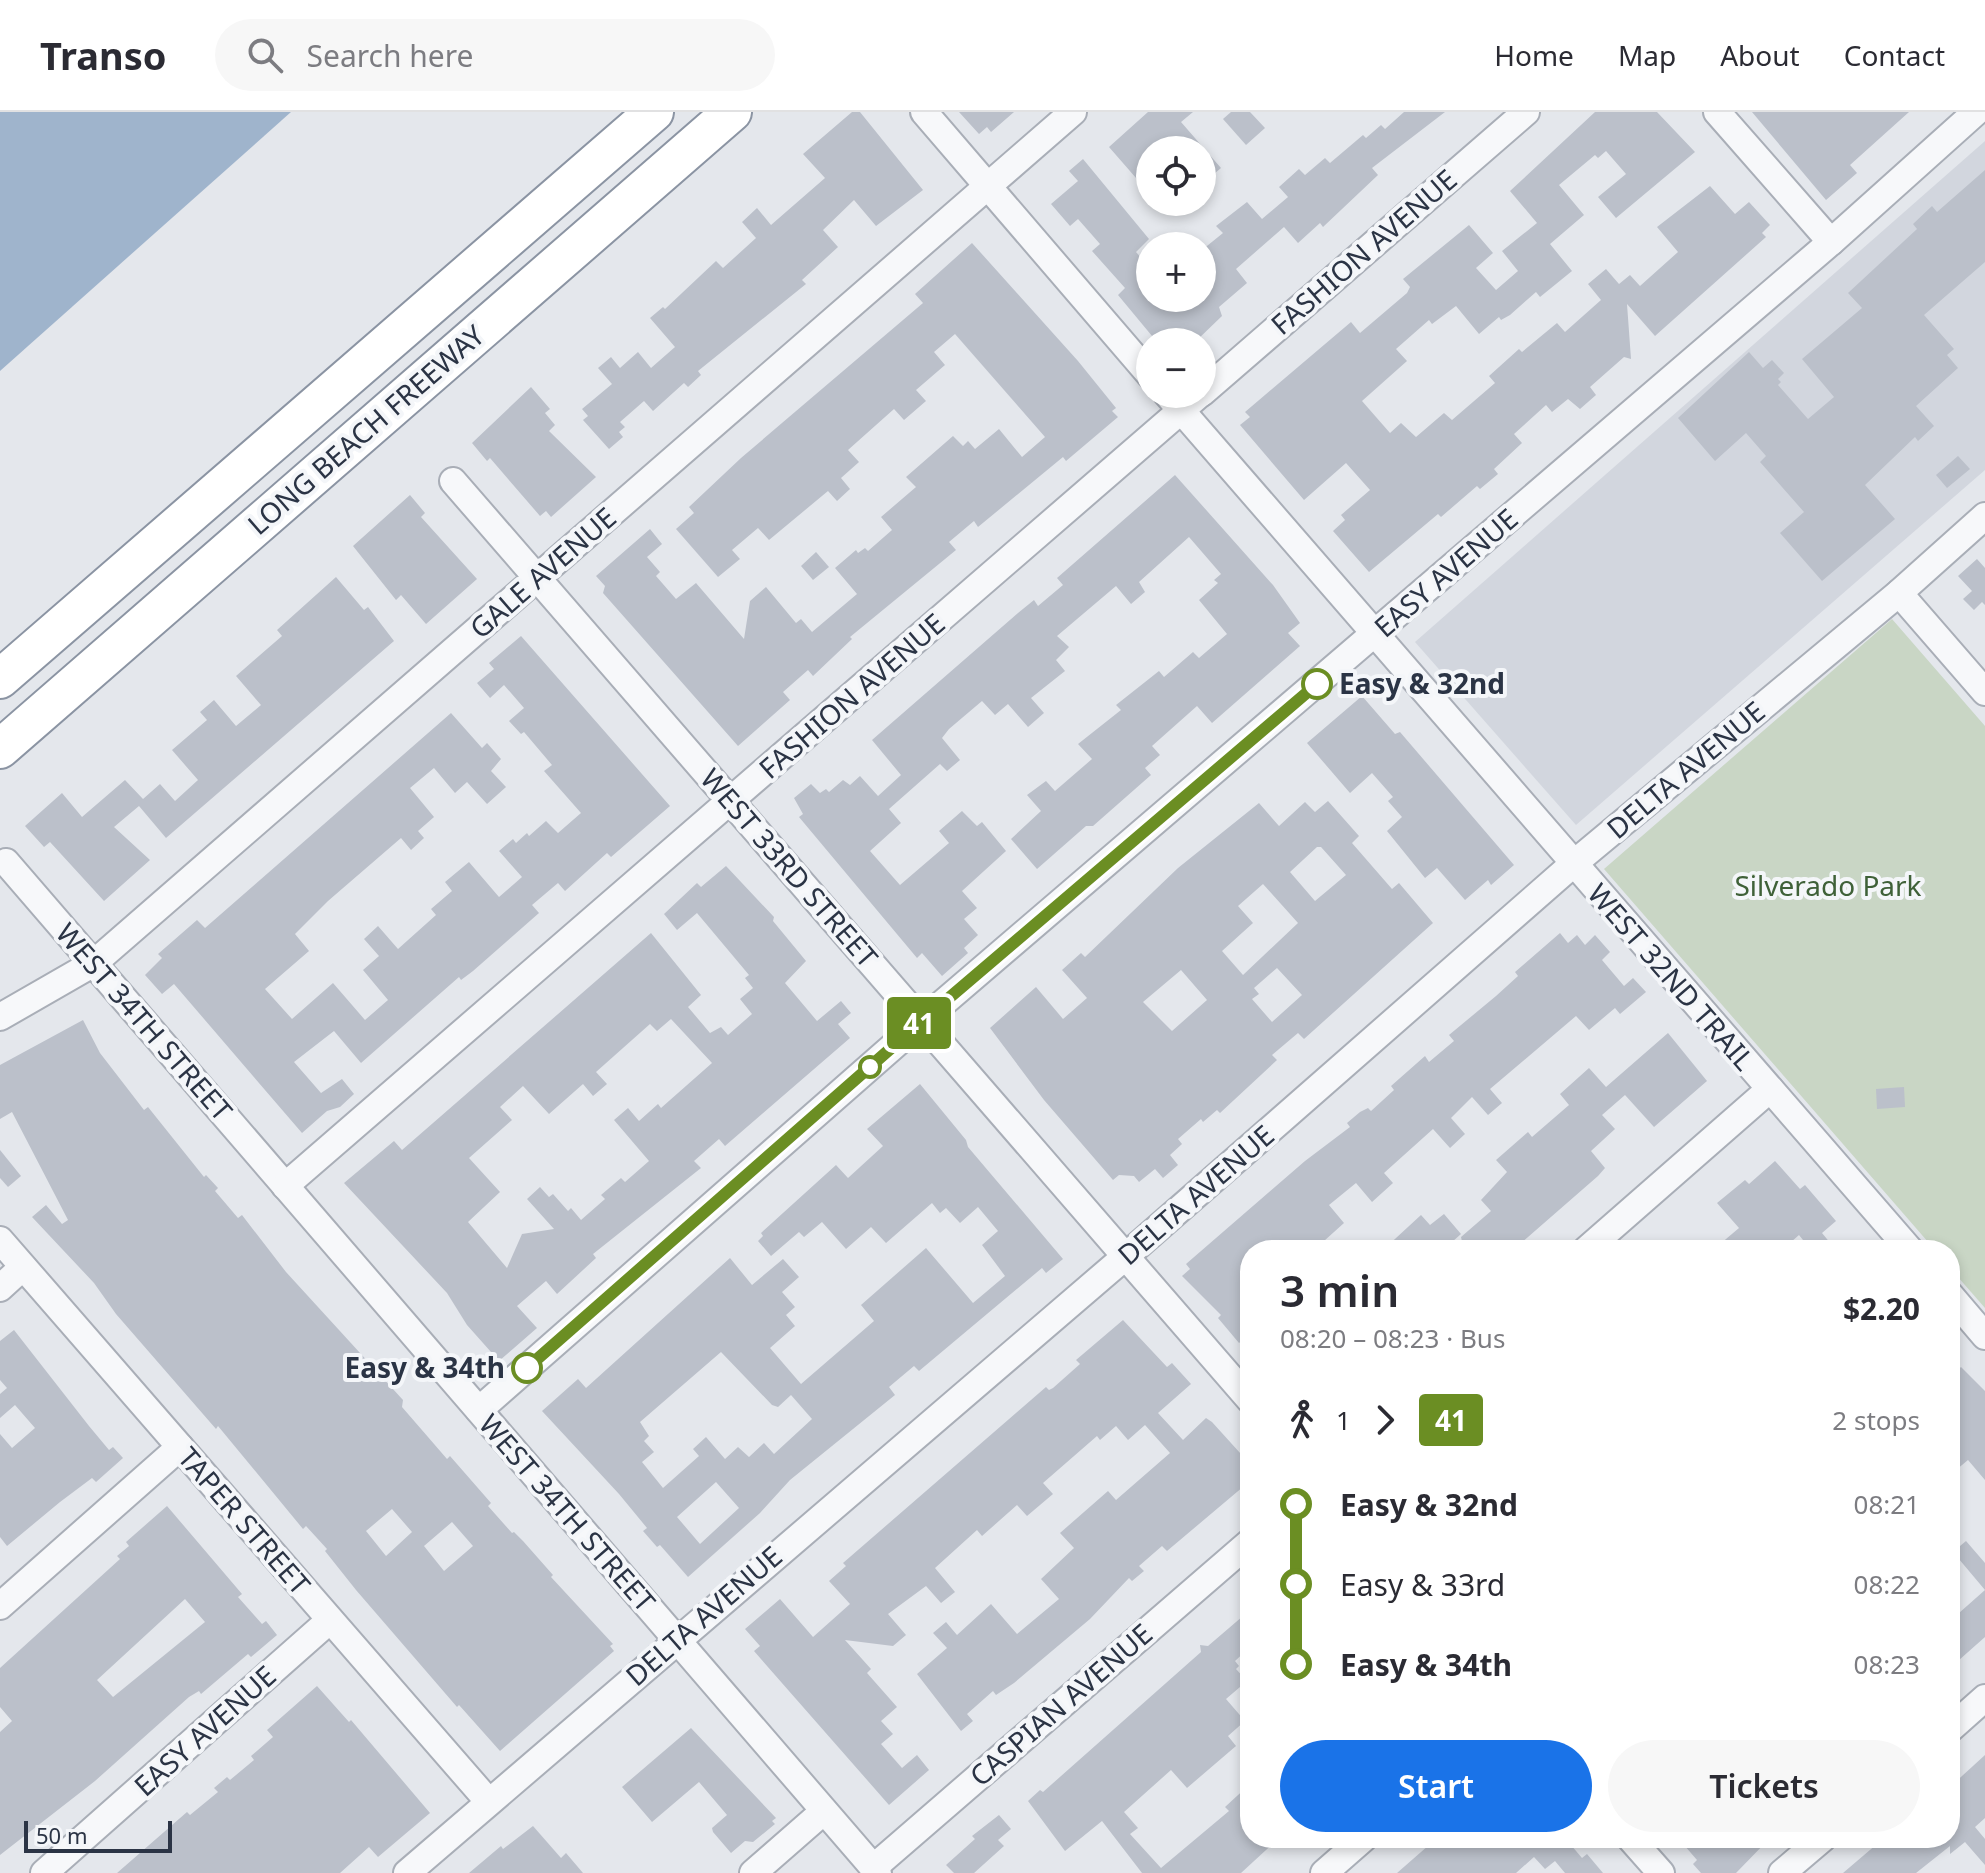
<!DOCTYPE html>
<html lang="en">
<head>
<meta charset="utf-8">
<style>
  :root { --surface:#fff; --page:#f7f7f7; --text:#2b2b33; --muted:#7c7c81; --line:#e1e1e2; --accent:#1a73e8 }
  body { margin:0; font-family:"Noto Sans",sans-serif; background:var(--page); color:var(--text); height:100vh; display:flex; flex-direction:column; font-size:30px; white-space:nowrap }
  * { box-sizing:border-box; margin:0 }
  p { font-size:26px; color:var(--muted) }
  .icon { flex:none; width:44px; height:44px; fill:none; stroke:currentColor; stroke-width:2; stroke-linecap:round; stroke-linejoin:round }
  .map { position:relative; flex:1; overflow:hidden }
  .drawer { position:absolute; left:1240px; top:1128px; width:720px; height:608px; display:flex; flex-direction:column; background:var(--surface); border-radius:32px; box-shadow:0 4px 12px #0003 }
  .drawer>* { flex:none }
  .badge { padding:0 16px; border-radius:6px; font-size:28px; line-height:52px }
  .fabs { position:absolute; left:1136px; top:24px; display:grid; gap:16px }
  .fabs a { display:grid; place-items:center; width:80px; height:80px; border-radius:50%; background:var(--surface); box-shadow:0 4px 12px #0003; font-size:40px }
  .scale { position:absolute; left:24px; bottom:20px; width:148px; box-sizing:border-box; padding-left:8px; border:4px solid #2b3445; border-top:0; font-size:22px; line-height:28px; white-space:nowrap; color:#2b3445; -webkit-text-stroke:6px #f4f6f9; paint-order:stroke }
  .map>.badge { position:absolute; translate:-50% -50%; box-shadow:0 0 0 4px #fff }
  .legs { display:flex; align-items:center; gap:12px; height:88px; padding:0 40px; font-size:26px }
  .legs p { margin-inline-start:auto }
  .overview { display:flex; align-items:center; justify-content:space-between; height:136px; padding:0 40px }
  h1 { font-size:44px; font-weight:600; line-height:60px }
  .primary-button { display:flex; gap:16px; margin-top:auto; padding:16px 40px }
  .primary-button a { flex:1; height:92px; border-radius:48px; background:var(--accent); color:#fff; font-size:32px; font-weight:600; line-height:92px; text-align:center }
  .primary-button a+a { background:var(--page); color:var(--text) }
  ul { padding:0 40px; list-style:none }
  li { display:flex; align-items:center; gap:28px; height:80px; font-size:30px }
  li i { display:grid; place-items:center; width:12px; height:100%; margin:0 10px; background:currentColor }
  li i::after { content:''; width:20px; height:20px; margin:-10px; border:6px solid; border-radius:50%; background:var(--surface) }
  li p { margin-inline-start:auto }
  li:first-child i { background:linear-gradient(#0000 50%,currentColor 0) }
  li:last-child i { background:linear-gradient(currentColor 50%,#0000 0) }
  header { display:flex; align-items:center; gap:48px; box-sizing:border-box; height:112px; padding:0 40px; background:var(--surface); border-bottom:2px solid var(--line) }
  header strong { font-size:38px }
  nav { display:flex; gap:44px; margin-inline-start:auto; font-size:28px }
  .search { width:560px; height:72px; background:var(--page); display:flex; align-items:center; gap:20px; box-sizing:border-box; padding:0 28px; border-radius:44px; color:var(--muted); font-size:30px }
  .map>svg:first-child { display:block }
</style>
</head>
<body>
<header>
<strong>Transo</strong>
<div class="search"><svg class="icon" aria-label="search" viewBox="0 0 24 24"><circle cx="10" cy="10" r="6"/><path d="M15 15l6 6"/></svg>Search here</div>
<nav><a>Home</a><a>Map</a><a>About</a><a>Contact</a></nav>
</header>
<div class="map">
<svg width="1985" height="1761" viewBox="0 0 1985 1761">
  <rect width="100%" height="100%" fill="#e4e7ec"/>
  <polygon fill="#d2d6de" points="1985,29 1985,358 1576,713 1415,530"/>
  <polygon fill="#c9d6c5" points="1892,507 1985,614 1985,1196 1950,1156 1950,1138 1935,1138 1604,757"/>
  <polygon fill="#9fb4cc" points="0,0 291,0 0,259"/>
  <g fill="#bbc0ca" fill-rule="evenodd">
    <polygon points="852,0 860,0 923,78 876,114 854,88 823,118 838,135 802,168 806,172 698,259 701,263 688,275 684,271 653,299 644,289 620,310 625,315 619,320 623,325 609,337 583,308 588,304 582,297 612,272 598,256 611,245 620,256 638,240 651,256 675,235 650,206 663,195 665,197 716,149 723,156 756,126 742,110 757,96 771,113 825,66 803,42"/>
    <polygon points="959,0 1014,0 991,20 987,15 979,22"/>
    <polygon points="1148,0 1193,0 1181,10 1221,56 1202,72 1202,38 1150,38 1150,82 1109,35"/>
    <polygon points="1231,0 1250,0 1265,16 1246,33 1223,7"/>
    <polygon points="1404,0 1445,0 1372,56 1378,63 1323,115 1320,111 1298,131 1284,115 1236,157 1247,171 1219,195 1222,204 1195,230 1157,230 1118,183 1125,176 1092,139 1100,132 1078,107 1070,114 1051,92 1078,69 1069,59 1083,47 1149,127 1136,140 1150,156 1150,186 1202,186 1202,138 1223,121 1216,114 1247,90 1262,107 1288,85 1279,75 1299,57 1305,63 1325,46 1330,51 1363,23 1366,26 1381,13 1385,17"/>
    <polygon points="1595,0 1657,0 1695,40 1616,106 1598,85 1626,62 1606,39 1598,46 1595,43 1559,73 1584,103 1550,132 1572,159 1540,185 1536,180 1510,203 1501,208 1499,205 1479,222 1456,194 1432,212 1429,208 1396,237 1407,249 1362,289 1390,321 1401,311 1416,325 1444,301 1452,308 1495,271 1489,264 1519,237 1522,240 1557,211 1565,220 1601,188 1588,172 1606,157 1619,172 1630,163 1640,174 1678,140 1657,115 1710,74 1735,102 1749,90 1770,113 1762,121 1766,125 1655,224 1627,192 1631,247 1624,245 1590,275 1596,283 1580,297 1568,287 1552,300 1546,293 1514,322 1522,331 1494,357 1498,362 1480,377 1477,374 1441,405 1438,402 1369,460 1333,419 1345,408 1341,403 1370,378 1346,351 1304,388 1240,313 1250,305 1245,300 1351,210 1360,221 1407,181 1410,175 1403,167 1469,113 1493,141 1476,156 1496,178 1518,159 1502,139 1537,111 1510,79"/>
    <polygon points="1752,0 1909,0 1850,53 1857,61 1826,88"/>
    <polygon points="1985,58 1985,150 1924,203 1954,237 1947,243 1958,256 1916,294 1934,314 1918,329 1915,325 1865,373 1895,407 1822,469 1780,421 1804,400 1760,350 1766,344 1746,321 1715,349 1678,306 1749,240 1763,256 1772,248 1784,261 1778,267 1781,270 1778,273 1808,307 1834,285 1802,247 1862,196 1848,181 1917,117 1913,112 1932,94 1937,100"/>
    <polygon points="972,131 1078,249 1116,296 1112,299 1118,305 1066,349 1063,345 978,415 974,409 949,430 956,438 850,525 852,527 813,564 808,558 783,580 790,588 738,634 603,481 605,474 596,464 650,417 662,432 647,445 660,460 656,464 676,487 696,471 744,527 750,489 766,475 796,511 801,507 812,520 857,482 835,456 856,438 858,441 865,436 868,439 892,418 881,405 916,375 906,365 953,324 963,334 968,329 975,337 999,317 1022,345 1045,325 955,222 934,240 945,253 916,278 926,289 904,308 894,297 848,338 859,350 841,366 850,377 837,389 828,379 769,428 758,416 732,438 740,447 718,465 676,417 694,401 689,395 741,346 923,191 915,182"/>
    <polygon points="531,275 550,297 545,301 555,313 549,319 596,365 551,405 546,399 540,404 490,346 487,349 472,331"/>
    <polygon points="1958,344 1970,357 1947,376 1936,363"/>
    <polygon points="1175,363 1273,473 1300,511 1288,521 1300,534 1212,611 1197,594 1152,634 1160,643 1145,656 1151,663 1093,714 1086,714 1037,757 1011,727 1041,699 1027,683 1046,669 1055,679 1092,647 1078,632 1121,598 1116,593 1159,559 1164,565 1193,540 1199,546 1227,522 1199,488 1218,471 1214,468 1221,462 1189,425 1139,470 1145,480 1131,492 1116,474 1057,524 1069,535 1056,548 1065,559 1031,586 1044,601 1028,615 1008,592 995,603 982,589 949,617 942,626 960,648 947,659 940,652 889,697 901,711 870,739 900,773 949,731 939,719 962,699 977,714 982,710 1006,739 962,779 977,796 964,807 978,823 964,836 968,841 942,864 922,841 917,846 799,705 803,702 794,686 811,672 820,681 826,677 829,680 843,668 850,673 860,664 878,684 901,663 872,628 1018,501 1034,488 1038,494 1063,473 1057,466"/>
    <polygon points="410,383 425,401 421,405 477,467 426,512 401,483 396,488 353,434"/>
    <polygon points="816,440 829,455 813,468 801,454"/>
    <polygon points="1977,447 1985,456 1985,493 1982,490 1974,498 1963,487 1972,479 1958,464"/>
    <polygon points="336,465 364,498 368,495 394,529 166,726 139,694 114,715 150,748 104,789 50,730 44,735 25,714 62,681 82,705 125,668 143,687 160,672 175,689 198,668 172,638 207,608 200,600 214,588 236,614 261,593 236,564 282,524 277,518"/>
    <polygon points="521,524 670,694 611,745 607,741 565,779 558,771 532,793 539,801 473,859 461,868 459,865 361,951 334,919 294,950 321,981 342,967 354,982 340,995 327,999 302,1021 174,872 162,882 145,863 162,846 158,842 197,808 205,816 451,601 482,636 487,631 501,647 491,659 506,675 487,692 467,670 455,681 434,656 410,676 434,705 418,719 424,726 411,738 401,726 328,789 295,822 309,839 265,877 292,907 333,871 365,908 388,888 363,858 379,844 364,827 378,814 398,837 436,803 431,797 452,779 445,770 469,750 499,785 522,765 499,739 513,727 516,731 527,721 529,724 546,709 558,721 581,701 544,659 552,653 524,620 521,622 509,609 524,596 504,573 490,586 477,571 494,557 489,551"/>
    <polygon points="1362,584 1395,622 1400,620 1514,753 1491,773 1488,768 1465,788 1437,756 1425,766 1387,719 1402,705 1388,689 1393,685 1372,661 1350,681 1307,631"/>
    <path d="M1328,689l31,35 -7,7 40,46 7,-6 34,40 -129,116 -6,-6 -26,22 5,5 -57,53 -3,-3 -14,12 -2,-3 -23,20 4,5 -12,11 8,10 -15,13 -8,-9 -16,13 -5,-6 -15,-1 -6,5 -69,-80 -54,-72 46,-41 27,32 24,-21 -25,-28 19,-17 4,4 93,-89 81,-65 20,23 26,-24 10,10zM1317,735h4l25,28 -31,26 -25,-29zM1263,772l35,39 -55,52 -21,-24 31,-28 -15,-17zM1277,856l25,27 -30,27 -20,-23 7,-5 -5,-6zM1181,858l26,30 -35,31 -29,-29z"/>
    <path d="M726,754l48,51 -1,4 33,40 -21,22 32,38 24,-20 10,12 -13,11 12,14 -125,108 -6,-7 -25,22 7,7 -108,86 3,4 -39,36 -11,-13 -29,25 20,22 -38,33 -32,-36 -20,-32 -103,-110 50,-42 8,9 249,-217 50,62 -13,12 22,26 11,-6 7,8 24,-21 -12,-15 13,-11 -8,-10 4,-3 -52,-62 -20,17 -13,-16 33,-31 4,4zM671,907l41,44 -51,45 -3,-4 -19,17 -11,-13 -14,12 35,41 -24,21 -4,-4 -20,17 4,4 -24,21 -10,-12 -3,3 -15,-17 -4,3 -9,-10 -13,12 27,30 -32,5 -15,34 -39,-46 32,-30 -31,-34 43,-38 -12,-13 23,-21 26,28 34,-30 10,12 14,-12 -11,-12 54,-48 7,7z"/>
    <polygon points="1560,821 1568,831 1577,823 1585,833 1595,823 1610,840 1602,848 1624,874 1633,866 1646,880 1620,902 1615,896 1589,918 1576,904 1490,977 1502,991 1488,1003 1472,985 1451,1006 1465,1022 1450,1036 1433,1017 1384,1061 1393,1071 1372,1090 1356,1071 1329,1093 1344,1111 1324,1129 1331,1138 1250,1138 1250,1222 1239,1231 1218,1206 1221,1203 1182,1164 1190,1157 1186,1152 1305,1049 1350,1015 1347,1011 1360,1000 1368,996 1371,999 1394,978 1391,974 1425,944 1429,950 1454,929 1449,923 1496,884 1518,864 1515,860"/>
    <path d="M83,908l17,33 44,57 4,-3 56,70 2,-2 12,13 -3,3 23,27 4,-3 44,57 117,128 -1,7 26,30 19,22 3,-3 41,47 -3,3 24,27 2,-1 9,9 30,34 -2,2 62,67 -3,2 4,5 -114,100 -41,-46 -2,2 -101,-117 -31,-39 2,-2 -21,-23 -3,3 -85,-103 -2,3 -100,-115 -22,-31 -62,-66 14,-12 16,19 6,-4 -56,-108 -12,7v-54zM392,1397l20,23 -26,24 -20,-25zM452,1410l21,24 -29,25 -20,-25z"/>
    <polygon points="1668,921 1707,969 1654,1015 1625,983 1602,1003 1615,1017 1591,1039 1605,1056 1598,1064 1513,1138 1464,1138 1461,1125 1491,1099 1481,1088 1507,1060 1496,1048 1528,1020 1532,1025 1569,993 1560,982 1589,956 1606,975"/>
    <path d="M920,972l46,56 2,7 95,112 -17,14 -4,-5 -123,103 -5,-5 -25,21 6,8 -105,85 -30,33 -72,64 -28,-32 -3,2 -14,-16 4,-3 -28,-34 -77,-83 36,-32 8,9 144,-130 22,27 31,-26 16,18 -17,15 13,15 -9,8 9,11 -25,22 31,36 73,-63 -13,-16 65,-57 47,55 32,-27 -23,-31 16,-14 -20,-24 -18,16 -14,-15 -6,5 -8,-10 -46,40 -15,-16 -25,22 -24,-27 -18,15 -5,-5 -28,24 -13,-15 5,-5 -2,-3 75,-68 12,13 35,-32 -16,-17zM721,1240l51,53 6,2 13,-12 21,24 -38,35 -10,-11 -15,14 -11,-10 -13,12 -19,-22 -13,12 6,7 -36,32 -21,-26 12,-10 -10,-11 5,-5 -9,-14zM716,1370l23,26 -39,36 -23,-27z"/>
    <polygon points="1904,975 1905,995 1877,997 1876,977"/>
    <polygon points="0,1038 21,1064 8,1075 0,1066"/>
    <polygon points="1775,1049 1800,1077 1805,1073 1836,1109 1822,1121 1836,1138 1811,1138 1799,1123 1782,1138 1713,1138 1739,1116 1717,1091 1745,1068 1749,1072"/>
    <polygon points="1444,1102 1461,1122 1443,1138 1383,1138 1421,1103 1430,1113"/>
    <polygon points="1123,1208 1167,1255 1172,1251 1191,1272 1158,1301 1183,1328 1206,1306 1212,1310 1250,1352 1250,1369 1167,1439 1162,1434 1139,1454 1144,1459 1132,1469 1129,1466 1090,1507 1014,1571 996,1583 993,1579 967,1602 973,1609 961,1619 917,1562 947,1536 933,1521 946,1510 957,1523 991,1492 1017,1522 1059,1487 1041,1467 1074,1436 1060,1421 1108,1379 1116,1388 1170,1341 1145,1313 1128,1328 1116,1314 1100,1328 1097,1324 1043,1371 1053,1382 1027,1404 1017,1393 982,1424 977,1418 935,1456 955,1480 941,1491 926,1474 888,1502 906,1523 893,1534 845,1528 871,1557 867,1561 897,1595 881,1609 893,1622 881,1632 902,1656 917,1643 929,1658 889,1693 754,1539 760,1534 745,1517 780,1487 813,1525 850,1492 829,1469 846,1454 843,1451 1046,1275 1049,1278 1053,1276 1080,1252 1076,1248"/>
    <polygon points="14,1218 89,1314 109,1338 113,1335 123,1346 96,1370 92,1366 60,1390 7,1434 0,1425 0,1322 12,1336 35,1316 15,1293 0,1306 0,1282 7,1276 0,1268 0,1229"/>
    <polygon points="1961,1255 1985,1279 1985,1368 1968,1348 1950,1363 1950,1265"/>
    <path d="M167,1394l75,88 -4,3 24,27 4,-3 11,14 -26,22 -3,-3 -47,40 -2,-3 -10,6 -94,84 -95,74v-123l12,-11 -12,-14v-39l120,-109 -3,-3 12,-10 -3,-4zM185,1487l20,23 -92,75 -16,-17z"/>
    <polygon points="1966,1429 1985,1451 1985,1525 1950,1556 1950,1509 1985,1478 1953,1440"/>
    <polygon points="1250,1498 1250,1535 1235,1549 1239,1554 1236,1557 1247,1569 1226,1587 1245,1609 1228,1624 1236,1634 1187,1676 1171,1658 1124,1700 1138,1716 1130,1722 1161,1756 1229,1699 1225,1695 1250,1672 1250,1726 1279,1726 1241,1761 1142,1761 1102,1709 1065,1739 1028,1689 1040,1678 1043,1680 1201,1540 1200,1533 1208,1534"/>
    <polygon points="317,1574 349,1610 351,1608 430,1701 378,1745 369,1735 340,1761 117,1761 187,1700 190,1703 218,1680 214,1676 227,1665 230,1668 254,1648 251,1644 273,1625 267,1618"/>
    <polygon points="691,1616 776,1706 772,1709 775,1712 753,1730 745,1729 731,1741 713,1720 712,1716 727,1703 699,1670 652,1710 622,1675"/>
    <polygon points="1985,1643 1985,1706 1975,1715 1985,1727 1985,1753 1965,1730 1950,1742 1950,1734 1916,1761 1843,1761 1884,1726 1950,1726 1950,1675"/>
    <polygon points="999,1703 1011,1717 998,1728 1004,1734 974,1761 954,1761 946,1753 975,1727 972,1724"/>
    <polygon points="533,1714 561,1746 566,1741 583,1761 469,1761 501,1734 503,1737"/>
    <polygon points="1437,1726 1456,1726 1459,1729 1463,1726 1565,1726 1582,1746 1587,1742 1603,1761 1565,1761 1555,1749 1545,1757 1534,1745 1516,1761 1397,1761"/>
    <polygon points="1678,1726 1770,1726 1736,1761 1701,1761 1693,1752 1697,1748"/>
  </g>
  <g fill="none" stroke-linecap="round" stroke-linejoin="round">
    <g stroke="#a9aeb7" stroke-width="30">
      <g id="minor">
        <polyline points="924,0 1150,263"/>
        <polyline points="1717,0 1831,130"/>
        <polyline points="1202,281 1526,0"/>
        <polyline points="1167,282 1910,1138"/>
        <polyline points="453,369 1250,1288"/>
        <polyline points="1899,481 1985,580"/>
        <polyline points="6,750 878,1761"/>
        <polyline points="0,905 94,851 1073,0"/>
        <polyline points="285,1074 1200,282"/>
        <polyline points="0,1128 489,1690"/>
        <polyline points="1586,1138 1770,977"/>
        <polyline points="0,1176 23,1155"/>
        <polyline points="1950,1183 1985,1224"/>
        <polyline points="479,1298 922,909 1831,130 1976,0"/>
        <polyline points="0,1494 180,1335"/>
        <polyline points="1950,1617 1985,1586"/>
        <polyline points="1630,1726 1661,1761"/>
        <polyline points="873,1756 1250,1430"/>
        <polyline points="44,1761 330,1508"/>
        <polyline points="407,1761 1126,1144 1572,753 1899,481 1985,404"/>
        <polyline points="753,1761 824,1699"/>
        <polyline points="1324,1761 1364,1726"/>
        <polyline points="1782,1761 1823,1726"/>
      </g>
    </g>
    <g stroke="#8b94a3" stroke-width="42">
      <g id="highway">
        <polyline points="0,567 654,0"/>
        <polyline points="0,637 732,0"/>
      </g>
    </g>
    <use href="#minor" stroke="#f7f8fa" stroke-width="26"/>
    <use href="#highway" stroke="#fff" stroke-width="38"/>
  </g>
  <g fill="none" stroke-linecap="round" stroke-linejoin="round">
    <g stroke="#fff" stroke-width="18">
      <polyline id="line-1" points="527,1256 922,909 1317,572"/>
    </g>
    <use href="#line-1" stroke="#6b8e23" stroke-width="12"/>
  </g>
  <g fill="#fff" stroke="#6b8e23" stroke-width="4">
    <circle cx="1317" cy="572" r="14"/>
    <circle cx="870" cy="955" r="10"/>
    <circle cx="527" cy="1256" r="14"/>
  </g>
  <g text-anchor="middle" stroke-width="8" stroke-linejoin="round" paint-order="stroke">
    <g font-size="28" fill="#2b3445" stroke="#f4f6f9">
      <text transform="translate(1364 140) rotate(-41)" y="10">FASHION AVENUE</text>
      <text transform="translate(366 318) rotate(-41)" y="10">LONG BEACH FREEWAY</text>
      <text transform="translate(543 461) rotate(-41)" y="10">GALE AVENUE</text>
      <text transform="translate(1446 461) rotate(-41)" y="10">EASY AVENUE</text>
      <text transform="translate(852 584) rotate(-41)" y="10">FASHION AVENUE</text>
      <text transform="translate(1686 658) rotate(-40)" y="10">DELTA AVENUE</text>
      <text transform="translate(789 756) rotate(49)" y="10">WEST 33RD STREET</text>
      <text transform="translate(1671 865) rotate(49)" y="10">WEST 32ND TRAIL</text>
      <text transform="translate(144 910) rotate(49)" y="10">WEST 34TH STREET</text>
      <text transform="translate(1196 1083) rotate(-41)" y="10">DELTA AVENUE</text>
      <text transform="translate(567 1401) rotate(49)" y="10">WEST 34TH STREET</text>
      <text transform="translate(244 1409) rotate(49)" y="10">TAPER STREET</text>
      <text transform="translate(704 1504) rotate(-41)" y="10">DELTA AVENUE</text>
      <text transform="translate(1061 1593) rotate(-41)" y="10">CASPIAN AVENUE</text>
      <text transform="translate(205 1619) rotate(-42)" y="10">EASY AVENUE</text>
    </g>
    <g font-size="28" font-weight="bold" fill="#2b3445" stroke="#f4f6f9" text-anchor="start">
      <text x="1339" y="582">Easy &amp; 32nd</text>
      <text x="505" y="1266" text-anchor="end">Easy &amp; 34th</text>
    </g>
    <g font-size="28" fill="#3f6138" stroke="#f4f6f9">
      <text x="1828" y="784">Silverado Park</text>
    </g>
  </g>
</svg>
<div class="fabs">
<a><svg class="icon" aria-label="locate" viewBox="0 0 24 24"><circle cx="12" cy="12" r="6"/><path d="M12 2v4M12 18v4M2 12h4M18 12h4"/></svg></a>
<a>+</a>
<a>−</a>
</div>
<div class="scale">50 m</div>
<b class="badge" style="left:919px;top:911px;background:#6b8e23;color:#fff">41</b>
<section class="drawer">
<div class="overview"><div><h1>3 min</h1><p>08:20 – 08:23 · Bus</p></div><b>$2.20</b></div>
<div class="legs"><svg class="icon" aria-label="walk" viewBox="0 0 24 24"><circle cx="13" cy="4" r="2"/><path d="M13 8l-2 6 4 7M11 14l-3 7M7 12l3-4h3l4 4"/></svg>1<svg class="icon" aria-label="forward" viewBox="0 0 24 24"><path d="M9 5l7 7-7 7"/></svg><b class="badge" style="background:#6b8e23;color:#fff">41</b><p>2 stops</p></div>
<ul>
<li><i style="color:#6b8e23"></i><b>Easy &amp; 32nd</b><p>08:21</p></li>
<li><i style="color:#6b8e23"></i><span>Easy &amp; 33rd</span><p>08:22</p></li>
<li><i style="color:#6b8e23"></i><b>Easy &amp; 34th</b><p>08:23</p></li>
</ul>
<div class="primary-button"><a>Start</a><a>Tickets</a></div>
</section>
</div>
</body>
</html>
